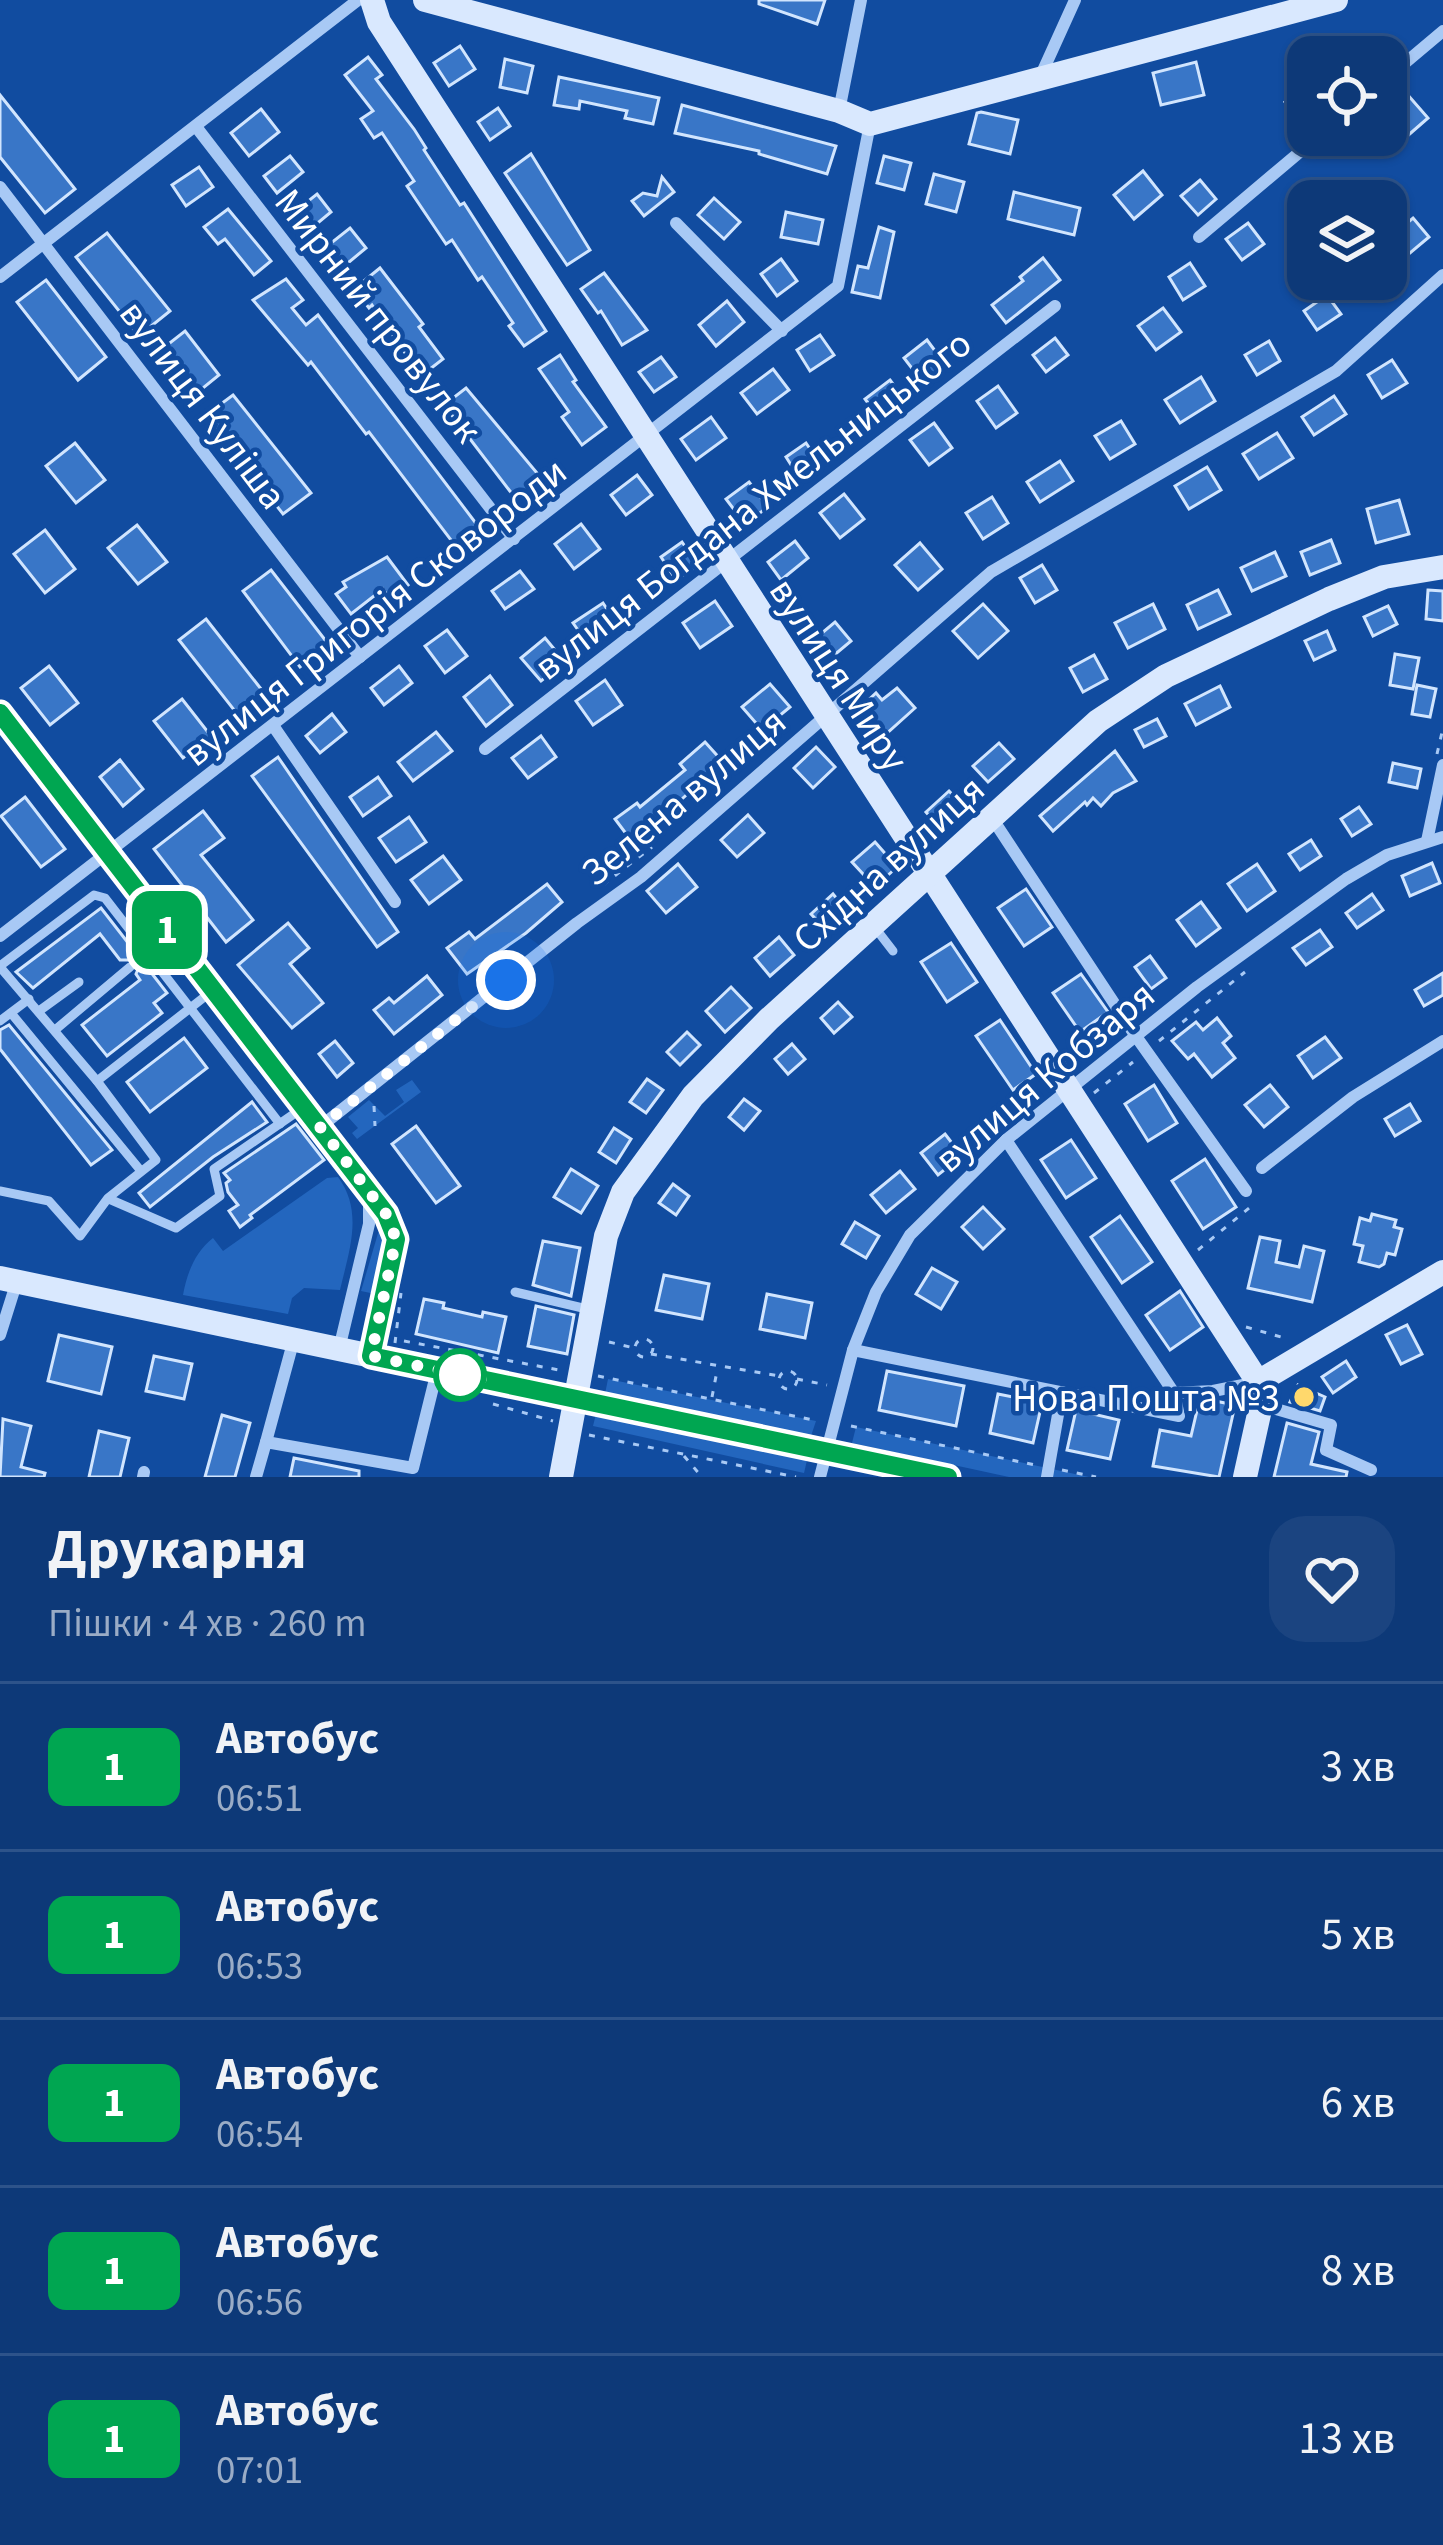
<!DOCTYPE html>
<html lang="uk">
<head>
<meta charset="utf-8">
<style>
  :root { --surface:#0d3978; --page:#1b4480; --text:#f1f3f6; --muted:#9aacc6; --line:#2d538a }
  body { margin:0; font-family:"Source Sans 3",sans-serif; background:var(--page); color:var(--text); height:100vh; display:flex; flex-direction:column; font-size:45px; white-space:nowrap }
  * { box-sizing:border-box; margin:0 }
  p { font-size:39px; color:var(--muted) }
  .icon { flex:none; width:66px; height:66px; fill:none; stroke:currentColor; stroke-width:2; stroke-linecap:round; stroke-linejoin:round }
  .map { position:relative; height:1477px; overflow:hidden }
  .details { display:flex; flex-direction:column; background:var(--surface); flex:1 }
  .details>* { flex:none }
  .badge { padding:0 24px; border-radius:18px; font-size:42px; line-height:78px }
  .tools { position:absolute; left:1287px; top:36px; display:grid; gap:24px }
  .tools a { display:grid; place-items:center; width:120px; height:120px; border-radius:24px; background:var(--surface); box-shadow:0 3px 9px #0004,0 0 0 3px var(--line); font-size:60px }
  .you { position:absolute; width:60px; height:60px; margin:-30px; border:9px solid #fff; border-radius:50%; background:#1a73e8; box-shadow:0 0 0 18px #1a73e833 }
  .map>.badge { position:absolute; translate:-50% -50%; box-shadow:0 0 0 6px #fff }
  .round { display:grid; place-items:center; flex:none; width:126px; height:126px; border-radius:36px; background:var(--page) }
  .headline { display:flex; align-items:center; justify-content:space-between; height:204px; padding:0 48px }
  h1 { font-size:57px; font-weight:700; line-height:90px }
  ul { padding:0; list-style:none }
  li { display:flex; align-items:center; gap:36px; height:168px; padding:0 48px; border-top:3px solid var(--line) }
  li div { flex:1 }
  li b { display:block; font-size:45px }
  li em { font-style:normal }
  li .badge { min-width:132px; font-weight:700; text-align:center }
  .map>svg:first-child { display:block }
</style>
</head>
<body>
<div class="map">
<svg width="1443" height="1477" viewBox="0 0 1443 1477">
  <rect width="100%" height="100%" fill="#114ca0"/>
  <g fill="#2366be">
    <polygon points="412,1080 421,1092 357,1139 352,1133 358,1128 348,1117 369,1100 385,1116 404,1102 396,1090"/>
    <path d="M338,1177c26,35 11,74 2,113l-36,-2 -12,10 -4,16 -105,-19c4,-22 12,-43 30,-57l10,13 104,-73z"/>
    <polygon points="379,1230 386,1231 392,1241 380,1295 361,1291"/>
    <polygon points="608,1379 816,1421 811,1436 605,1394"/>
    <polygon points="598,1406 808,1456 804,1473 593,1426"/>
    <polygon points="856,1427 1089,1477 1009,1477 852,1443"/>
  </g>
  <g fill="#3976c7" stroke="#d1e5fe" stroke-width="3">
    <polygon points="759,0 825,0 817,24 759,4"/>
    <polygon points="460,46 475,69 449,86 434,63"/>
    <polygon points="368,57 382,75 376,79 414,129 426,148 424,150 460,205 464,203 546,331 524,346 509,326 513,323 482,277 478,280 452,240 446,244 407,186 414,181 382,133 374,138 361,119 373,111 345,75"/>
    <polygon points="505,59 533,66 527,93 500,87"/>
    <polygon points="1196,62 1204,95 1161,105 1153,73"/>
    <polygon points="559,77 659,98 653,124 625,118 627,111 580,101 579,109 554,105"/>
    <polygon points="1308,83 1308,130 1285,102"/>
    <polygon points="1407,94 1428,118 1397,145 1386,132 1386,112"/>
    <polygon points="0,95 75,189 45,213 0,157"/>
    <polygon points="682,105 836,146 827,174 759,154 759,151 675,133"/>
    <polygon points="498,108 510,126 490,140 478,122"/>
    <polygon points="261,109 279,132 249,156 231,133"/>
    <polygon points="981,112 1018,120 1010,154 969,144 977,113"/>
    <polygon points="531,154 590,250 567,265 505,173"/>
    <polygon points="290,156 303,172 277,193 264,176"/>
    <polygon points="884,156 911,163 904,190 877,183"/>
    <polygon points="199,167 213,187 186,206 172,185"/>
    <polygon points="1143,171 1162,195 1134,219 1114,195"/>
    <polygon points="934,174 964,182 956,212 926,204"/>
    <polygon points="662,177 674,192 644,216 632,201 643,193 657,196"/>
    <polygon points="1200,180 1216,199 1198,215 1181,196"/>
    <polygon points="1014,192 1080,208 1074,235 1008,219"/>
    <polygon points="317,194 331,212 307,232 292,214"/>
    <polygon points="714,198 740,222 724,239 698,215"/>
    <polygon points="228,209 271,261 254,275 225,239 218,244 204,227"/>
    <polygon points="786,212 823,220 818,244 781,237"/>
    <polygon points="1413,218 1429,237 1398,263 1386,248 1386,241"/>
    <polygon points="1248,223 1264,244 1242,260 1226,239"/>
    <polygon points="879,227 894,232 880,298 852,292 858,266 868,268"/>
    <polygon points="350,228 366,248 337,272 321,251"/>
    <polygon points="107,233 170,311 139,336 76,257"/>
    <polygon points="1043,258 1060,280 1006,323 992,305 1023,281 1020,277"/>
    <polygon points="781,259 797,281 777,296 761,274"/>
    <polygon points="1190,263 1205,286 1183,300 1169,277"/>
    <polygon points="380,268 423,324 419,327 443,359 421,376 372,305 369,308 354,289"/>
    <polygon points="604,273 647,330 622,345 601,311 598,313 581,289"/>
    <polygon points="286,279 303,300 292,308 306,325 318,315 481,530 457,548 369,432 366,434 311,362 308,365 253,300"/>
    <polygon points="46,280 106,357 78,380 17,302"/>
    <polygon points="1327,295 1341,314 1317,330 1304,311"/>
    <polygon points="727,301 744,322 716,346 699,325"/>
    <polygon points="1163,308 1181,332 1156,350 1138,326"/>
    <polygon points="185,331 219,375 192,397 157,353"/>
    <polygon points="820,335 834,355 810,371 797,350"/>
    <polygon points="1055,338 1068,355 1046,372 1033,355"/>
    <polygon points="927,340 947,367 924,384 904,358"/>
    <polygon points="1269,341 1280,361 1257,375 1245,355"/>
    <polygon points="560,355 576,380 573,382 606,427 582,445 562,417 569,412 539,369"/>
    <polygon points="661,357 676,377 654,392 639,372"/>
    <polygon points="1392,360 1407,383 1382,398 1368,375"/>
    <polygon points="773,369 789,390 757,414 741,393"/>
    <polygon points="1201,377 1215,401 1180,423 1165,400"/>
    <polygon points="890,380 904,399 879,418 865,399"/>
    <polygon points="998,386 1017,413 996,428 977,401"/>
    <polygon points="466,388 542,479 516,499 444,405"/>
    <polygon points="233,395 311,493 283,514 206,415"/>
    <polygon points="1334,396 1346,414 1314,435 1302,417"/>
    <polygon points="711,417 726,438 696,460 681,439"/>
    <polygon points="1121,421 1135,444 1110,459 1095,436"/>
    <polygon points="934,423 952,448 929,465 910,440"/>
    <polygon points="1277,433 1293,458 1259,479 1243,454"/>
    <polygon points="75,443 105,480 76,503 46,466"/>
    <polygon points="806,443 821,465 800,479 786,457"/>
    <polygon points="1060,461 1073,481 1040,502 1027,482"/>
    <polygon points="1207,467 1221,490 1189,509 1175,486"/>
    <polygon points="637,475 652,495 626,515 611,495"/>
    <polygon points="749,482 768,507 745,524 726,499"/>
    <polygon points="844,494 864,519 840,538 820,513"/>
    <polygon points="992,497 1008,523 983,539 966,513"/>
    <polygon points="1399,500 1409,534 1376,543 1367,509"/>
    <polygon points="581,524 600,549 574,569 555,544"/>
    <polygon points="137,525 167,562 138,584 108,548"/>
    <polygon points="45,530 75,569 45,593 14,554"/>
    <polygon points="1331,540 1340,563 1310,575 1301,552"/>
    <polygon points="795,541 808,558 781,580 768,562"/>
    <polygon points="682,542 698,565 676,580 661,557"/>
    <polygon points="920,543 942,569 918,590 895,565"/>
    <polygon points="1275,552 1286,576 1252,591 1241,568"/>
    <polygon points="387,557 408,585 390,599 383,589 351,614 336,594 346,587 343,582"/>
    <polygon points="1042,565 1057,590 1035,603 1020,578"/>
    <polygon points="271,570 329,645 300,667 243,591"/>
    <polygon points="520,571 534,589 505,609 492,591"/>
    <polygon points="1218,590 1230,614 1198,629 1187,605"/>
    <polygon points="1428,590 1443,591 1443,621 1426,619"/>
    <polygon points="715,601 732,626 700,648 683,623"/>
    <polygon points="603,603 617,624 588,644 573,623"/>
    <polygon points="983,604 1008,631 978,658 953,631"/>
    <polygon points="1153,604 1165,629 1128,648 1115,623"/>
    <polygon points="1388,606 1397,624 1373,636 1364,617"/>
    <polygon points="206,619 265,694 238,715 179,640"/>
    <polygon points="835,622 851,641 832,657 816,638"/>
    <polygon points="447,630 467,656 445,673 425,646"/>
    <polygon points="1327,631 1335,650 1314,660 1305,641"/>
    <polygon points="545,638 565,662 541,681 521,658"/>
    <polygon points="1395,654 1419,658 1413,689 1390,685"/>
    <polygon points="1094,655 1107,679 1083,692 1070,668"/>
    <polygon points="49,666 78,703 50,725 21,688"/>
    <polygon points="399,666 412,683 384,705 371,688"/>
    <polygon points="490,676 512,705 486,726 464,697"/>
    <polygon points="605,680 622,705 593,725 576,701"/>
    <polygon points="770,684 790,707 762,730 742,707"/>
    <polygon points="1417,685 1436,689 1430,717 1412,714"/>
    <polygon points="1220,686 1230,707 1196,725 1185,704"/>
    <polygon points="897,688 915,708 886,734 862,706 876,693 882,700"/>
    <polygon points="182,699 211,736 183,758 154,721"/>
    <polygon points="332,714 346,732 320,753 306,736"/>
    <polygon points="1157,719 1166,736 1144,747 1135,730"/>
    <polygon points="436,732 452,751 413,781 398,762"/>
    <polygon points="541,736 556,757 528,778 512,758"/>
    <polygon points="705,742 723,762 633,843 615,819 637,803 640,807 685,770 680,764"/>
    <polygon points="999,743 1014,759 988,782 973,766"/>
    <polygon points="816,747 835,767 813,788 794,768"/>
    <polygon points="1115,751 1136,781 1113,793 1101,806 1093,798 1087,805 1085,802 1053,831 1040,816"/>
    <polygon points="278,757 398,932 377,947 252,776"/>
    <polygon points="120,760 143,789 123,806 100,777"/>
    <polygon points="1393,763 1421,769 1417,788 1389,782"/>
    <polygon points="378,777 391,796 363,816 350,797"/>
    <polygon points="949,791 963,806 940,828 926,812"/>
    <polygon points="25,797 65,849 41,867 1,816"/>
    <polygon points="1359,807 1371,824 1352,836 1341,819"/>
    <polygon points="203,811 224,838 201,855 253,920 226,942 154,849"/>
    <polygon points="748,815 764,833 737,857 721,840"/>
    <polygon points="409,817 426,842 396,862 379,838"/>
    <polygon points="1311,840 1321,856 1300,870 1289,854"/>
    <polygon points="875,842 897,867 875,887 852,862"/>
    <polygon points="443,856 461,880 429,904 411,880"/>
    <polygon points="1432,863 1440,883 1410,896 1402,876"/>
    <polygon points="678,864 697,887 666,913 647,891"/>
    <polygon points="1257,864 1275,891 1247,911 1228,884"/>
    <polygon points="547,884 562,902 526,933 467,974 447,948 469,932 475,939"/>
    <polygon points="1026,889 1052,927 1024,946 998,908"/>
    <polygon points="833,894 847,911 826,930 811,914"/>
    <polygon points="1372,894 1383,910 1357,928 1346,913"/>
    <polygon points="1201,902 1220,928 1196,946 1177,920"/>
    <polygon points="101,908 167,993 154,1003 162,1013 107,1056 82,1025 140,980 136,974 139,967 136,960 120,960 100,934 33,988 16,972"/>
    <polygon points="288,923 309,948 290,964 323,1003 292,1028 238,965"/>
    <polygon points="1320,930 1332,947 1306,965 1293,948"/>
    <polygon points="779,937 794,955 770,976 755,958"/>
    <polygon points="951,943 977,982 947,1002 921,962"/>
    <polygon points="1150,956 1166,978 1151,989 1135,967"/>
    <polygon points="1443,973 1443,995 1424,1006 1415,990"/>
    <polygon points="1081,974 1108,1012 1080,1032 1053,993"/>
    <polygon points="427,976 442,995 394,1034 374,1010 389,998 394,1003"/>
    <polygon points="731,987 751,1008 725,1032 706,1011"/>
    <polygon points="838,1002 852,1017 834,1033 821,1018"/>
    <polygon points="1217,1018 1231,1036 1223,1043 1235,1058 1212,1077 1194,1054 1188,1059 1172,1041 1196,1022 1203,1030"/>
    <polygon points="1000,1020 1036,1074 1013,1090 976,1036"/>
    <polygon points="9,1025 112,1150 91,1165 0,1049 0,1030"/>
    <polygon points="687,1032 700,1045 680,1065 667,1052"/>
    <polygon points="1325,1037 1341,1058 1313,1078 1298,1056"/>
    <polygon points="184,1038 207,1068 150,1112 127,1082"/>
    <polygon points="335,1041 353,1063 337,1077 319,1054"/>
    <polygon points="792,1044 805,1059 788,1074 775,1059"/>
    <polygon points="647,1079 663,1090 646,1113 630,1102"/>
    <polygon points="1154,1085 1177,1123 1148,1141 1125,1104"/>
    <polygon points="1270,1085 1288,1107 1264,1127 1245,1105"/>
    <polygon points="744,1099 760,1111 744,1130 729,1117"/>
    <polygon points="252,1102 267,1122 213,1157 150,1207 139,1193"/>
    <polygon points="1410,1104 1420,1121 1395,1136 1385,1119"/>
    <polygon points="296,1124 324,1160 250,1215 252,1218 240,1227 229,1211 238,1205 228,1192 226,1183 230,1180 224,1173"/>
    <polygon points="416,1126 460,1186 436,1203 392,1144"/>
    <polygon points="614,1128 631,1139 616,1163 599,1152"/>
    <polygon points="945,1134 962,1156 938,1175 921,1153"/>
    <polygon points="1071,1140 1096,1178 1066,1198 1041,1160"/>
    <polygon points="1205,1159 1236,1207 1203,1229 1172,1181"/>
    <polygon points="571,1169 598,1186 581,1213 554,1197"/>
    <polygon points="900,1171 915,1189 886,1213 871,1195"/>
    <polygon points="673,1184 689,1196 676,1215 659,1203"/>
    <polygon points="983,1207 1004,1229 983,1249 962,1227"/>
    <polygon points="1372,1214 1396,1220 1394,1227 1402,1229 1395,1255 1387,1253 1384,1264 1379,1267 1359,1262 1363,1246 1354,1244 1360,1218 1370,1221"/>
    <polygon points="1120,1216 1152,1262 1122,1283 1091,1237"/>
    <polygon points="855,1222 879,1236 866,1258 842,1244"/>
    <polygon points="1260,1237 1280,1241 1276,1262 1299,1267 1304,1246 1324,1251 1312,1302 1248,1288"/>
    <polygon points="543,1241 580,1248 571,1296 533,1285"/>
    <polygon points="932,1268 957,1282 941,1309 916,1294"/>
    <polygon points="664,1275 709,1284 702,1319 656,1310"/>
    <polygon points="1180,1291 1203,1327 1170,1350 1146,1315"/>
    <polygon points="767,1294 812,1303 805,1338 760,1329"/>
    <polygon points="424,1299 444,1303 443,1308 482,1317 483,1312 506,1317 498,1353 416,1334"/>
    <polygon points="536,1306 574,1315 567,1354 528,1346"/>
    <polygon points="1407,1325 1422,1354 1401,1364 1386,1335"/>
    <polygon points="59,1335 112,1347 101,1394 48,1381"/>
    <polygon points="154,1356 192,1364 184,1399 146,1391"/>
    <polygon points="1346,1361 1356,1377 1333,1393 1322,1377"/>
    <polygon points="887,1371 964,1386 956,1426 879,1410"/>
    <polygon points="1298,1385 1325,1397 1320,1411 1290,1402"/>
    <polygon points="998,1394 1042,1403 1033,1443 990,1433"/>
    <polygon points="1215,1401 1235,1405 1219,1477 1153,1466 1160,1430 1191,1436 1199,1402"/>
    <polygon points="1076,1410 1119,1420 1110,1459 1067,1450"/>
    <polygon points="222,1415 250,1423 235,1477 205,1477"/>
    <polygon points="3,1419 31,1426 21,1467 45,1473 44,1477 0,1477"/>
    <polygon points="1287,1423 1319,1432 1311,1464 1347,1472 1346,1477 1274,1477"/>
    <polygon points="99,1431 129,1438 120,1477 89,1477"/>
    <polygon points="294,1458 359,1471 359,1477 290,1477"/>
  </g>
  <g fill="none" stroke-linecap="round" stroke-linejoin="round">
    <g stroke="#a8c9f5" stroke-width="3" stroke-dasharray="6 9" stroke-linecap="butt">
      <polyline points="1437,754 1443,728"/>
      <polyline points="603,885 652,847"/>
      <polyline points="1159,1041 1245,972"/>
      <polyline points="1094,1093 1133,1062"/>
      <polyline points="374,1106 375,1126"/>
      <polyline points="1198,1250 1254,1204"/>
      <polyline points="1246,1327 1288,1339"/>
      <circle cx="644" cy="1348" r="9"/>
      <polyline points="404,1341 559,1370"/>
      <polyline points="609,1342 634,1348"/>
      <polyline points="395,1343 401,1293"/>
      <polyline points="651,1354 779,1376"/>
      <circle cx="788" cy="1380" r="9"/>
      <polyline points="598,1376 818,1421"/>
      <polyline points="797,1379 827,1385"/>
      <polyline points="712,1397 717,1371"/>
      <polyline points="493,1404 553,1421"/>
      <polyline points="851,1426 1035,1465"/>
      <polyline points="589,1435 796,1477"/>
      <polyline points="684,1456 702,1477"/>
      <polyline points="1062,1470 1096,1477"/>
    </g>
    <g stroke="#a8c9f5" stroke-width="9">
      <polyline points="876,929 893,951"/>
      <polyline points="0,966 94,895 105,898 280,1124"/>
      <polyline points="0,967 97,1081 156,1160 108,1198 80,1236 49,1201 0,1191"/>
      <polyline points="39,1011 79,982"/>
      <polyline points="11,1013 141,1171"/>
      <polyline points="0,1021 29,999"/>
      <polyline points="55,1030 130,967"/>
      <polyline points="97,1081 212,991"/>
      <polyline points="109,1199 176,1228 220,1196 214,1169 304,1107"/>
      <polyline points="515,1292 587,1309"/>
    </g>
    <g stroke="#a8c9f5" stroke-width="12">
      <polyline points="1041,75 1075,0"/>
      <polyline points="1386,79 1443,31"/>
      <polyline points="839,111 861,0"/>
      <polyline points="197,128 514,539"/>
      <polyline points="0,187 360,657"/>
      <polyline points="676,223 782,331"/>
      <polyline points="1199,237 1320,135"/>
      <polyline points="0,277 358,0"/>
      <polyline points="0,713 386,1214 396,1239 372,1356"/>
      <polyline points="274,727 395,902"/>
      <polyline points="485,749 1055,306"/>
      <polyline points="992,818 1135,1035 1246,1191"/>
      <polyline points="1427,841 1443,765"/>
      <polyline points="0,936 838,286 870,124"/>
      <polyline points="320,1127 577,923 641,877 991,572 1336,371 1443,275"/>
      <polyline points="1262,1168 1353,1097 1443,1041"/>
      <polyline points="0,1335 17,1281"/>
      <polyline points="339,1349 369,1224 369,1193"/>
      <polyline points="853,1350 1179,1416 1174,1393 1006,1140"/>
      <polyline points="1174,1393 1213,1391 1258,1382"/>
      <polyline points="1262,1405 1331,1425 1326,1450 1371,1470"/>
      <polyline points="266,1442 294,1339"/>
      <polyline points="143,1477 144,1472"/>
      <polyline points="256,1477 266,1442 413,1468 437,1371"/>
      <polyline points="820,1477 853,1350 876,1292 910,1235 1006,1140 1197,987 1346,879 1387,855 1443,837"/>
      <polyline points="1047,1477 1062,1392"/>
    </g>
    <g stroke="#d9e8fe" stroke-width="24">
      <polyline points="372,0 379,22 1258,1382 1261,1405 1245,1477"/>
      <polyline points="425,0 839,111 870,124 1336,0"/>
      <polyline points="0,1278 948,1477"/>
      <polyline points="1258,1382 1443,1272"/>
      <polyline points="561,1477 606,1236 623,1192 693,1096 769,1019 1098,721 1166,676 1329,599 1384,577 1443,567"/>
    </g>
  </g>
  <g fill="none" stroke-linecap="round" stroke-linejoin="round">
    <g stroke="#fff" stroke-width="27">
      <polyline id="line" points="0,713 386,1214 396,1239 371,1356 948,1477"/>
    </g>
    <use href="#line" stroke="#00a651" stroke-width="18"/>
    <polyline stroke="#fff" stroke-width="12" stroke-dasharray="0 21.6" points="460,1375 481,1379 371,1356 396,1239 386,1214 320,1127 506,980"/>
  </g>
  <circle fill="#fff" stroke="#00a651" stroke-width="6" cx="460" cy="1375" r="24"/>
  <circle fill="#ffd86c" stroke="#114ca0" stroke-width="4.5" cx="1304" cy="1397" r="12"/>
  <g text-anchor="middle" stroke-width="9" stroke-linejoin="round" paint-order="stroke">
    <g font-size="39" fill="#fff" stroke="#114ca0">
      <text transform="translate(379 315) rotate(52)" y="14">Мирний провулок</text>
      <text transform="translate(204 404) rotate(53)" y="14">вулиця Куліша</text>
      <text transform="translate(752 504) rotate(-38)" y="14">вулиця Богдана Хмельницького</text>
      <text transform="translate(374 611) rotate(-38)" y="14">вулиця Григорія Сковороди</text>
      <text transform="translate(840 674) rotate(57)" y="14">вулиця Миру</text>
      <text transform="translate(683 796) rotate(-40)" y="14">Зелена вулиця</text>
      <text transform="translate(888 863) rotate(-42)" y="14">Східна вулиця</text>
      <text transform="translate(1044 1076) rotate(-40)" y="14">вулиця Кобзаря</text>
    </g>
    <g font-size="39" fill="#fff" stroke="#114ca0" text-anchor="end">
      <text x="1280" y="1411">Нова Пошта №3</text>
    </g>
  </g>
</svg>
<div class="tools">
<a><svg class="icon" aria-label="locate" viewBox="0 0 24 24"><circle cx="12" cy="12" r="6"/><path d="M12 2v4M12 18v4M2 12h4M18 12h4"/></svg></a>
<a><svg class="icon" aria-label="layers" viewBox="0 0 24 24"><path d="M12 4l9 5-9 5-9-5zM3 14l9 5 9-5"/></svg></a>
</div>
<div class="you" style="left:506px;top:980px"></div>
<b class="badge" style="left:167px;top:930px;background:#00a651;color:#fff">1</b>
</div>
<section class="details">
<div class="headline"><div><h1>Друкарня</h1><p>Пішки · 4 хв · 260 m</p></div><a class="round"><svg class="icon" aria-label="heart" viewBox="0 0 24 24"><path d="M12 20l-8-8c-3-5 5-10 8-4 3-6 11-1 8 4z"/></svg></a></div>
<ul>
<li><span class="badge" style="background:#00a651;color:#fff">1</span><div><b>Автобус</b><p>06:51</p></div><em>3 хв</em></li>
<li><span class="badge" style="background:#00a651;color:#fff">1</span><div><b>Автобус</b><p>06:53</p></div><em>5 хв</em></li>
<li><span class="badge" style="background:#00a651;color:#fff">1</span><div><b>Автобус</b><p>06:54</p></div><em>6 хв</em></li>
<li><span class="badge" style="background:#00a651;color:#fff">1</span><div><b>Автобус</b><p>06:56</p></div><em>8 хв</em></li>
<li><span class="badge" style="background:#00a651;color:#fff">1</span><div><b>Автобус</b><p>07:01</p></div><em>13 хв</em></li>
</ul>
</section>
</body>
</html>
